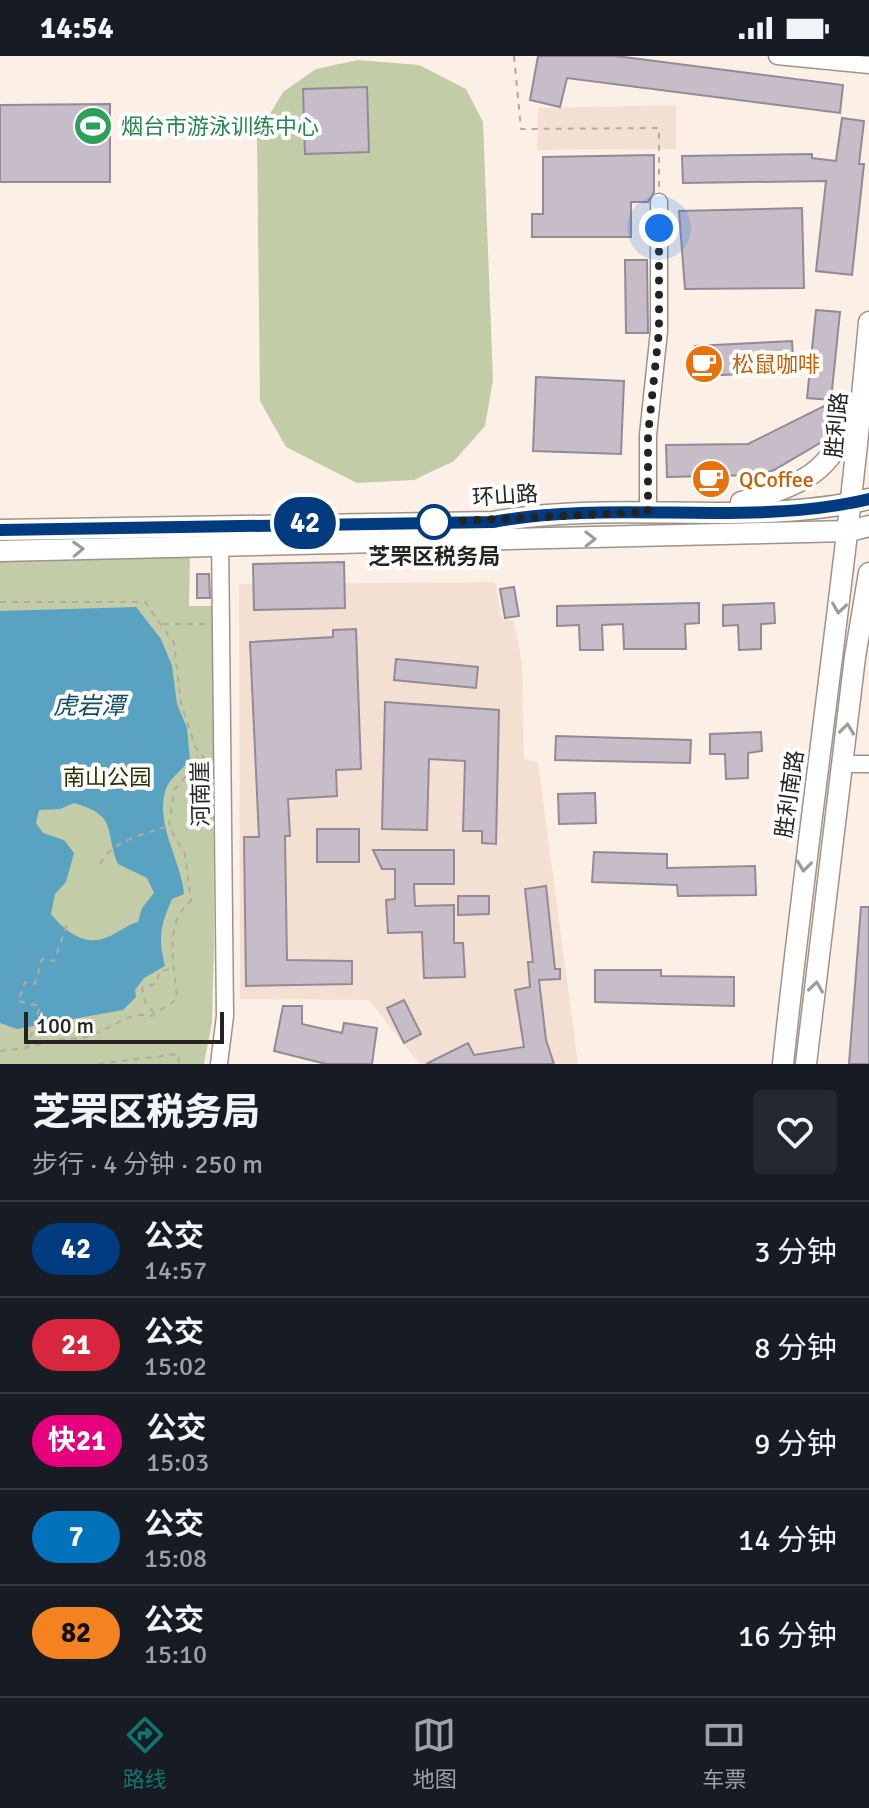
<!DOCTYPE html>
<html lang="zh">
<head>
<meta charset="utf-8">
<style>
  :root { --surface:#171b24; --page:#242831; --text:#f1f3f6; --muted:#9ea1a6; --line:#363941; --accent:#0f766e }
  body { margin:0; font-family:Signika,"Noto Sans SC",sans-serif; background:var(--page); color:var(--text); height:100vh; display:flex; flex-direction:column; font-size:30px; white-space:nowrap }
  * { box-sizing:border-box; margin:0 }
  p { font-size:26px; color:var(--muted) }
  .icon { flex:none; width:44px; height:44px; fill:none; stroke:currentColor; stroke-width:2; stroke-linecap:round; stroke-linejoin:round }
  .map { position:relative; height:1008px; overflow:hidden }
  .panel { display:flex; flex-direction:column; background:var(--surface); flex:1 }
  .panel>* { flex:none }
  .badge { padding:0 16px; border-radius:26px; font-size:28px; line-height:52px }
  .scale { position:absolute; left:24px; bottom:20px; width:200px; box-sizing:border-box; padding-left:8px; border:4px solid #26221e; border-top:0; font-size:22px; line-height:28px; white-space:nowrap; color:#26221e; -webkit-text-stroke:6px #fff; paint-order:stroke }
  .you { position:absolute; width:40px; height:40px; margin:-20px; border:6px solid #fff; border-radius:50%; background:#1a73e8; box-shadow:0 0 0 12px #1a73e833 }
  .map>.badge { position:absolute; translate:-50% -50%; box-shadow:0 0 0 4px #fff }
  .round { display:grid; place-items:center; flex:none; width:84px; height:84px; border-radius:8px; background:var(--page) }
  .summary { display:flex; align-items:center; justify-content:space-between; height:136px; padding:0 32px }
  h1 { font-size:38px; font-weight:800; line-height:60px }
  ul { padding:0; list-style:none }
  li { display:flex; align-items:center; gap:24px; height:96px; padding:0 32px; border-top:2px solid var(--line) }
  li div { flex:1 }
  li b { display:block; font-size:30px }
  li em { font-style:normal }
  li .badge { min-width:88px; font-weight:700; text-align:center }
  .status { display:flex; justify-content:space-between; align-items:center; height:56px; padding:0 40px; background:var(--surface); direction:ltr }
  .status svg { height:22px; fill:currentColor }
  .menu { display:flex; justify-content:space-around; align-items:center; height:112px; border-top:2px solid var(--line); background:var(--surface); font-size:22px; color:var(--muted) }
  .menu a { display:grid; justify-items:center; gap:4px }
  .menu .current { color:var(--accent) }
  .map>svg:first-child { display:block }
</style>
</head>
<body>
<div class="status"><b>14:54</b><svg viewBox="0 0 49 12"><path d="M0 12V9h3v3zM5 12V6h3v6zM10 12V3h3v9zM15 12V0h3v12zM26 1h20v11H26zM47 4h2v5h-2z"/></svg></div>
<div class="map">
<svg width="869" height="1008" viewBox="0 0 869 1008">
  <rect width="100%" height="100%" fill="#fcefe6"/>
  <g fill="#f4e0d3">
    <polygon points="676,49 676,93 537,94 538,52"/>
    <polygon points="495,526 502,563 514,565 522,608 524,703 538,706 578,1008 420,1008 369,944 240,943 239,528"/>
  </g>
  <g fill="#c2cca6">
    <polygon points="358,4 419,9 466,33 483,66 493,324 485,370 454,405 414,424 357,427 286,391 260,345 257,80 283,36 316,13"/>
    <polygon points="190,501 189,550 213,550 214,891 212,966 204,1008 0,1008 0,505"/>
  </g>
  <path fill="#5aa2c1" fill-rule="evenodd" d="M136,551l25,32 11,27 5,38 10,24 3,32c-7,9 -21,19 -24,29 -12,34 15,71 18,105l-12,5c-12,28 -14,38 -7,67l-21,12 -9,12 1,7 -13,13 -106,19 -17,-6v-412zM74,747c45,13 30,27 44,61l29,14 7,15 -12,15 -4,14c-13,3 -23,14 -36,17 -20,6 -39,-10 -51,-25l4,-20 11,-12 8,-29 -10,-13 -21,-7 -7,-10 3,-13 21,-1z"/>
  <g fill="#c6bdc9" stroke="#928a94" stroke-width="2">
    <polygon points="538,0 616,0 843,29 840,57 567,22 560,51 530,44"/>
    <polygon points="367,31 369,96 305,98 303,33"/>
    <polygon points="110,48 110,126 0,126 0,49"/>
    <polygon points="842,62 864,65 859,108 864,108 852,219 816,215 826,125 683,127 682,100 812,98 812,102 836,105"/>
    <polygon points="654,99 654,136 648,146 631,146 631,181 532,181 532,158 543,158 543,101"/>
    <polygon points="802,152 804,232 685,233 679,155"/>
    <polygon points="625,204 647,204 648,277 626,277"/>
    <polygon points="816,254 840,256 831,344 807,342"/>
    <polygon points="792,285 794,316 697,320 695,290"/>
    <polygon points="536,321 624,325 621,398 533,395"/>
    <polygon points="824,350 833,368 825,384 774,414 758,419 667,421 666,389 748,388"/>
    <polygon points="344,506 345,552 254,554 253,508"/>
    <polygon points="197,518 209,518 210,542 197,542"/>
    <polygon points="514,531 519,560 505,562 500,533"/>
    <polygon points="699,547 699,567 685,568 686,593 624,593 623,568 602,569 603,594 580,594 579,569 557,570 557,550"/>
    <polygon points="774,547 775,567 761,568 761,593 739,594 738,569 723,570 723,549"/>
    <polygon points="356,573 361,713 336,714 337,740 288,743 290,780 285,780 287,904 352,905 352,928 246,930 244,781 259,781 250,586 333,581 333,574"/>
    <polygon points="396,603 478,611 476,632 394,624"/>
    <polygon points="385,646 499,654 496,788 482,787 482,775 463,775 465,705 429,703 427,774 382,773"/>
    <polygon points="761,676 762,695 748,697 748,722 726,723 725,698 710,698 710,678"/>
    <polygon points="556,680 691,684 690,707 555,704"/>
    <polygon points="595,737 596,767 559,768 558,738"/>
    <rect x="317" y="773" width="42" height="33"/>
    <polygon points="373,794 454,794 454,828 414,828 415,850 454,849 454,887 463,887 465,921 424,922 422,876 388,877 386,844 395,843 395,813 382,813"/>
    <polygon points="594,796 667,798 667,812 755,810 756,839 678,840 677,829 592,826"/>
    <polygon points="546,830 555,913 560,913 560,923 539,924 546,984 554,1008 426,1008 468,987 474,999 524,991 515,934 530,931 528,906 533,906 525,833"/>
    <polygon points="458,840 489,840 489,858 458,859"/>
    <polygon points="861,851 869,851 869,1008 849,1008"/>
    <polygon points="595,914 661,914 661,920 734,921 734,950 595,946"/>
    <polygon points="404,944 421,978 404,987 387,952"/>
    <polygon points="283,950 302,950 302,968 342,977 344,967 377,972 372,1008 326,1008 274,995"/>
  </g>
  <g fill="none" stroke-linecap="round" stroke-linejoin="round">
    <g stroke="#9e938a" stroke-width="19">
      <g id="minor">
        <polyline points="777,0 869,9"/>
        <polyline points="648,456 648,379 659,275 659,146"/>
        <polyline points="842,708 869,708"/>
        <polyline points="219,1008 225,960 220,478"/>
      </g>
    </g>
    <g stroke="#9e938a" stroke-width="23">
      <g id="major">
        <path d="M741,446c60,-17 93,-28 111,-93"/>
        <path d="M0,474l493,-8c122,-23 256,6 376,-23"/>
        <polyline points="0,495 850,475 869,470"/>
        <path d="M783,1008c26,-248 64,-494 86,-742"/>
        <polyline points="806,1008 855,601 869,517"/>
      </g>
    </g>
    <g stroke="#b4aaa2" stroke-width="2" stroke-dasharray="6 6" stroke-linecap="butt">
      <polyline points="514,0 521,73 659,72 659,132"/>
      <polyline points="0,546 145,546 174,587 181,647 195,690 207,706"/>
      <polyline points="163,568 205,568"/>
      <path d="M100,808c14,-25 43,-29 68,-38"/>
      <polyline points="154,957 145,946 142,932 157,927 159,916 172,912"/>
      <polyline points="27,993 40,950 18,945 25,926 35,928 42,903 54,905 67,868"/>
      <path d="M0,995c22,-1 40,-8 62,-12 8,-1 17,0 25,-2 21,-6 42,-27 65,-21l25,-17c-2,-32 -15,-75 14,-98l-6,-47 -16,-28 5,-36 23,-27 1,-13"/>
      <polyline points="98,1008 178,998 179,1008"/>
    </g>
    <use href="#minor" stroke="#fff" stroke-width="16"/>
    <use href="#major" stroke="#fff" stroke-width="20"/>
  </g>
  <defs><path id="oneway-chevron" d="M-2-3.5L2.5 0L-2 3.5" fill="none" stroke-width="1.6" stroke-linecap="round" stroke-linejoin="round" transform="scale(2)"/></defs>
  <g stroke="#9d9c9a">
    <use href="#oneway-chevron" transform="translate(590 483) rotate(-1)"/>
    <use href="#oneway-chevron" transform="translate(78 493) rotate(-2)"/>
    <use href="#oneway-chevron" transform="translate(839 552) rotate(98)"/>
    <use href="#oneway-chevron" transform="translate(847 673) rotate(-83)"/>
    <use href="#oneway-chevron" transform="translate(804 810) rotate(97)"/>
    <use href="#oneway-chevron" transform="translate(816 931) rotate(-82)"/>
  </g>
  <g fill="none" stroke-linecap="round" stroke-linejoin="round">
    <g stroke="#fff" stroke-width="18">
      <path id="line" d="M0,474l493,-8c122,-23 255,6 376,-23"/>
    </g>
    <use href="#line" stroke="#003b80" stroke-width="12"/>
    <polyline stroke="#26221e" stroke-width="8" stroke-dasharray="0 14.4" points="434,466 648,456 648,379 659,275 659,172"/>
  </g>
  <defs>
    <g id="stadium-disc" transform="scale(2)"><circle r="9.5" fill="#2e9e5b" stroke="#fff"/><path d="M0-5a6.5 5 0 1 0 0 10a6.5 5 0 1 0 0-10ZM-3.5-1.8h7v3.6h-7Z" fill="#fff"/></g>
    <g id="cafe-disc" transform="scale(2)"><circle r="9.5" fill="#e8710a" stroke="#fff"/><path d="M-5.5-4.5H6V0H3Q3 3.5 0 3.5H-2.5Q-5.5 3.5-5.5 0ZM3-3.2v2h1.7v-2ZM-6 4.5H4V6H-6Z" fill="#fff"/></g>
  </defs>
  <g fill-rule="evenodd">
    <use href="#stadium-disc" x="93" y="70"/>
    <use href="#cafe-disc" x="704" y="308"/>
    <use href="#cafe-disc" x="711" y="423"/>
  </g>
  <circle fill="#fff" stroke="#003b80" stroke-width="4" cx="434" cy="466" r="16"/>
  <g text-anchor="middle" stroke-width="8" stroke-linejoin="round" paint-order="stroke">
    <g font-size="22" fill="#27864d" stroke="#fff" text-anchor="start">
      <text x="121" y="78">烟台市游泳训练中心</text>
    </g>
    <g font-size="22" fill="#c56008" stroke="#fff" text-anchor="start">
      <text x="732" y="316">松鼠咖啡</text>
      <text x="739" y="431">QCoffee</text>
    </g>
    <g font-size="22" fill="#26221e" stroke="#fff">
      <text transform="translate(836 369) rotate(-85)" y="8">胜利路</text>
      <text transform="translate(505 439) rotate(-4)" y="8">环山路</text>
      <text transform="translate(200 738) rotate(-91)" y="8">河南崖</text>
      <text transform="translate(789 738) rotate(-82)" y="8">胜利南路</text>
    </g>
    <g font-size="22" font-weight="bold" fill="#26221e" stroke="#fff">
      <text x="434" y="508">芝罘区税务局</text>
    </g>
    <g font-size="22" fill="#283100" stroke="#fff">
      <text x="107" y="729">南山公园</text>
    </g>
    <g font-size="24" font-style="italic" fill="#114d64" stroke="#fff">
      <text x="89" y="658">虎岩潭</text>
    </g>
  </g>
</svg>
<div class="scale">100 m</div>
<div class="you" style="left:659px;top:172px"></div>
<b class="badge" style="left:305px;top:467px;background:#003b80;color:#fff">42</b>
</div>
<section class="panel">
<div class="summary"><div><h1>芝罘区税务局</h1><p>步行 · 4 分钟 · 250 m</p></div><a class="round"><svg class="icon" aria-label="heart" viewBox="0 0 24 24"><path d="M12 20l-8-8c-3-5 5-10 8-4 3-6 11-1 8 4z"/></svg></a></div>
<ul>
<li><span class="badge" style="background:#003b80;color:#fff">42</span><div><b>公交</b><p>14:57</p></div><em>3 分钟</em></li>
<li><span class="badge" style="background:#d7263d;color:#fff">21</span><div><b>公交</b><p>15:02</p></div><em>8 分钟</em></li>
<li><span class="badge" style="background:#e6007e;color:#fff">快21</span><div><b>公交</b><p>15:03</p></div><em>9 分钟</em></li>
<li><span class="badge" style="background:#0072bc;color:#fff">7</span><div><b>公交</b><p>15:08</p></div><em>14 分钟</em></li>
<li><span class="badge" style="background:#f58220;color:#111">82</span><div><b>公交</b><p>15:10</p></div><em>16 分钟</em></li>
</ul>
</section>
<nav class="menu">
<a class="current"><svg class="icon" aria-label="directions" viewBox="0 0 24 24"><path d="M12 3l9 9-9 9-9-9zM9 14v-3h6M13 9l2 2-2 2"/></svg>路线</a>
<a><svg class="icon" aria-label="map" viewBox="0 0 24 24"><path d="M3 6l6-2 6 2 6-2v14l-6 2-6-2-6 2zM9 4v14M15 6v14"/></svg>地图</a>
<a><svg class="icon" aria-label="tickets" viewBox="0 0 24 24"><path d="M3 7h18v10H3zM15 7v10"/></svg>车票</a>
</nav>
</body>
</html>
